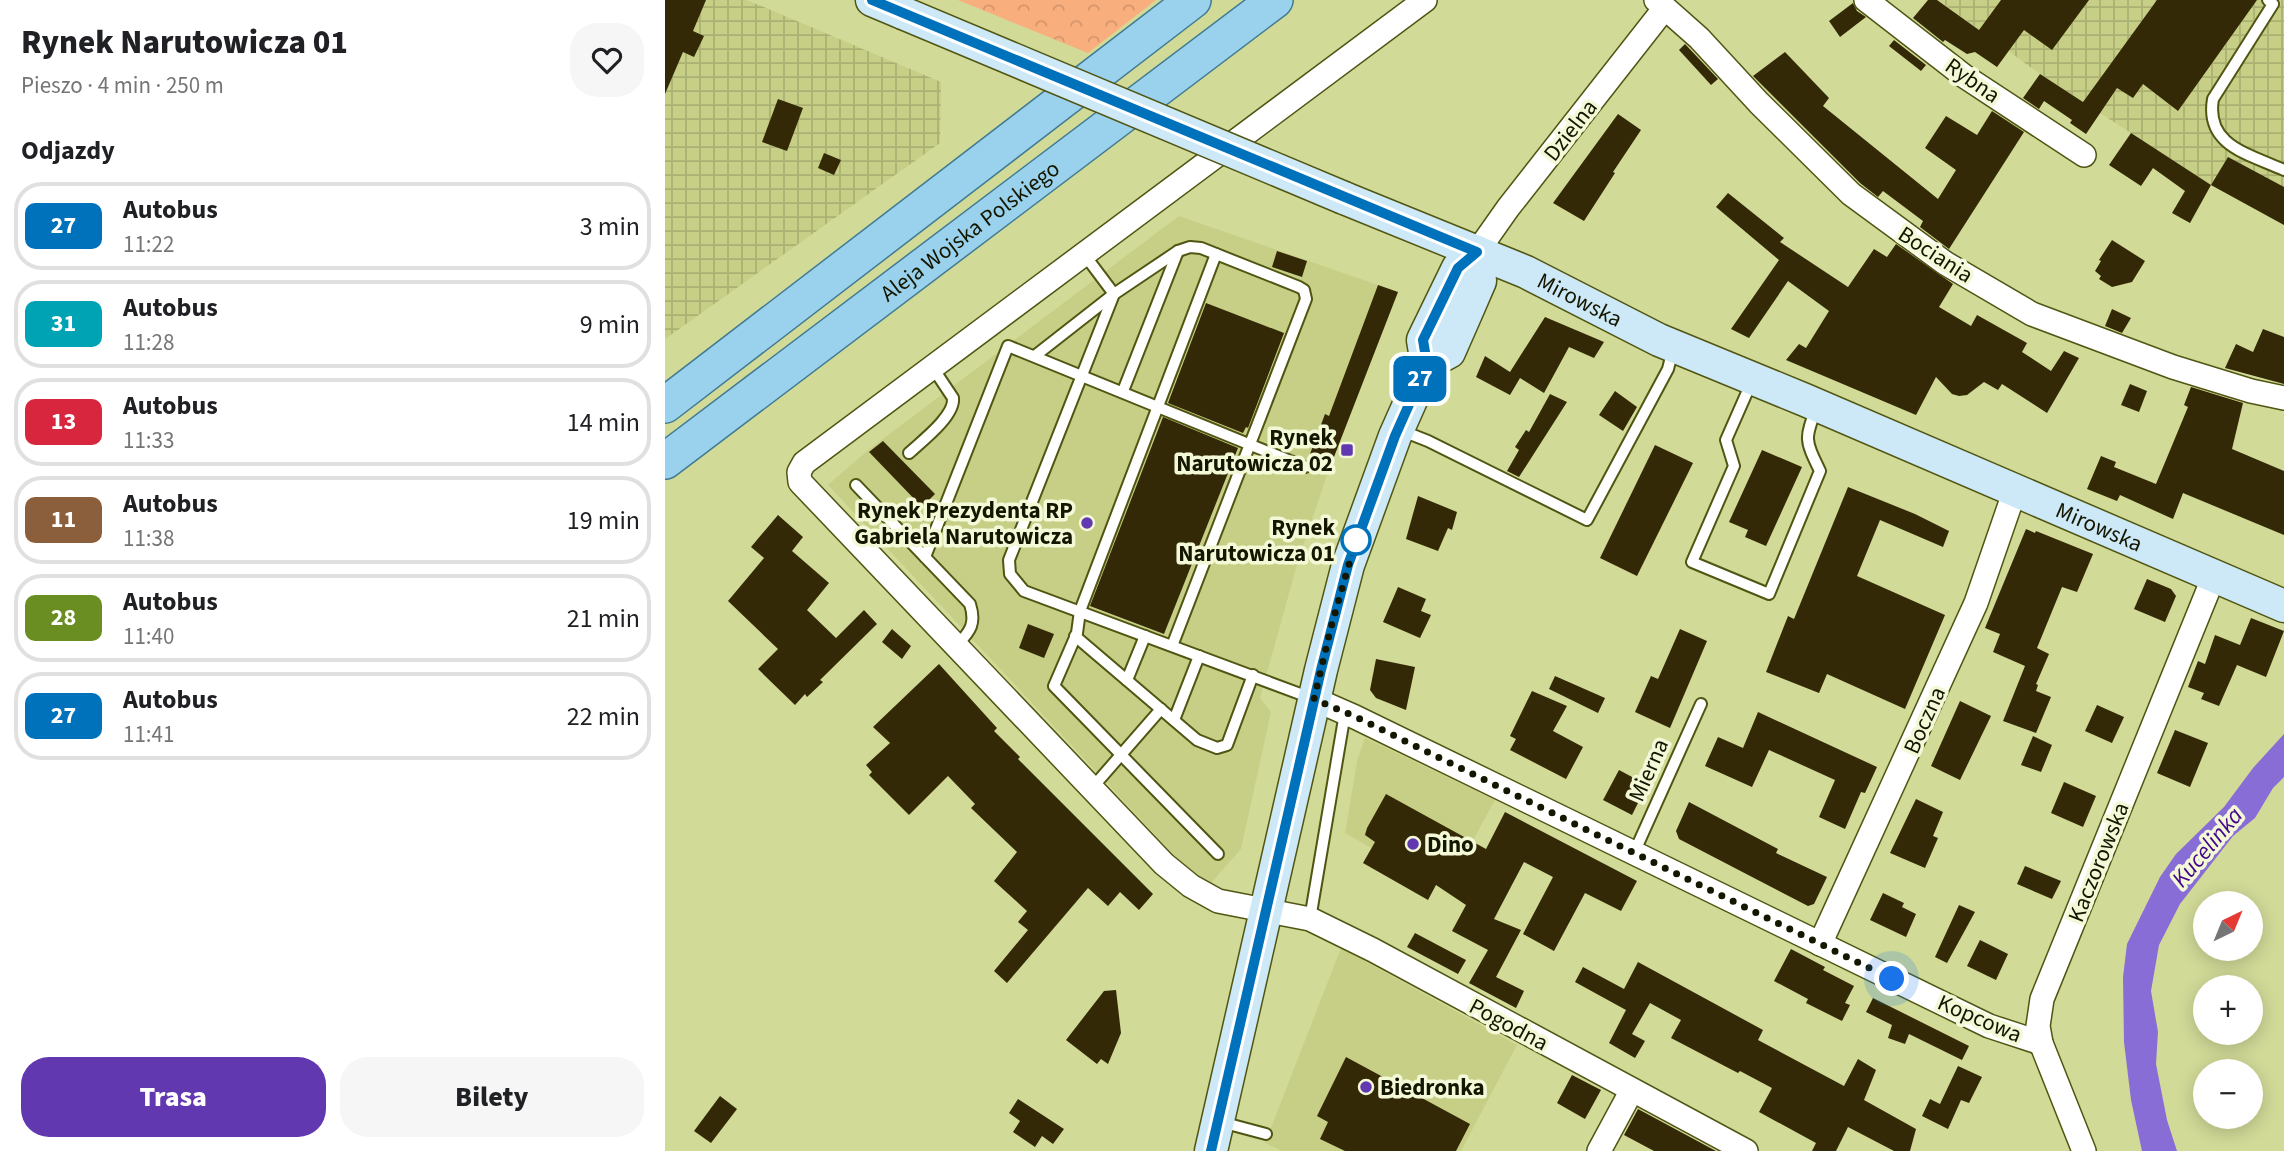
<!DOCTYPE html>
<html lang="pl">
<head>
<meta charset="utf-8">
<style>
  :root { --surface:#fff; --page:#f6f6f6; --text:#202124; --muted:#757577; --line:#e0e0e0; --accent:#6238b0 }
  body { margin:0; font-family:"Source Sans 3",sans-serif; background:var(--page); color:var(--text); height:100vh; display:flex; flex-direction:column; font-size:26px; white-space:nowrap }
  * { box-sizing:border-box; margin:0 }
  p { font-size:23px; color:var(--muted) }
  .icon { flex:none; width:38px; height:38px; fill:none; stroke:currentColor; stroke-width:2; stroke-linecap:round; stroke-linejoin:round }
  .map { position:relative; flex:1; overflow:hidden }
  .drawer { display:flex; flex-direction:column; background:var(--surface); width:665px }
  .drawer>* { flex:none }
  .badge { padding:0 14px; border-radius:10px; font-size:24px; line-height:46px }
  .needle { width:46px; rotate:43deg }
  .buttons { position:absolute; left:1528px; top:891px; display:grid; gap:14px }
  .buttons a { display:grid; place-items:center; width:70px; height:70px; border-radius:50%; background:var(--surface); box-shadow:0 4px 18px #0003; font-size:35px }
  .you { position:absolute; width:35px; height:35px; margin:-18px; border:5px solid #fff; border-radius:50%; background:#1a73e8; box-shadow:0 0 0 10px #1a73e833 }
  .map>.badge { position:absolute; translate:-50% -50%; box-shadow:0 0 0 4px #fff }
  h2 { padding:0 21px; font-size:26px; line-height:63px }
  .round { display:grid; place-items:center; flex:none; width:74px; height:74px; border-radius:28px; background:var(--page) }
  .overview { display:flex; align-items:center; justify-content:space-between; height:119px; padding:0 21px }
  h1 { font-size:33px; font-weight:800; line-height:52px }
  .action { display:flex; gap:14px; margin-top:auto; padding:14px 21px }
  .action a { flex:1; height:80px; border-radius:28px; background:var(--accent); color:#fff; font-size:28px; font-weight:800; line-height:80px; text-align:center }
  .action a+a { background:var(--page); color:var(--text) }
  ul { padding:0; list-style:none }
  li { display:flex; align-items:center; gap:21px; height:88px; margin:0 14px 10px; padding:0 7px; border:4px solid var(--line); border-radius:28px }
  li div { flex:1 }
  li b { display:block; font-size:26px }
  li em { font-style:normal }
  li .badge { min-width:77px; font-weight:700; text-align:center }
  main { display:flex; flex:1; min-height:0 }
  .map>svg:first-child { display:block }
</style>
</head>
<body>
<main>
<section class="drawer">
<div class="overview"><div><h1>Rynek Narutowicza 01</h1><p>Pieszo · 4 min · 250 m</p></div><a class="round"><svg class="icon" aria-label="heart" viewBox="0 0 24 24"><path d="M12 20l-8-8c-3-5 5-10 8-4 3-6 11-1 8 4z"/></svg></a></div>
<h2>Odjazdy</h2>
<ul>
<li><span class="badge" style="background:#0072bc;color:#fff">27</span><div><b>Autobus</b><p>11:22</p></div><em>3 min</em></li>
<li><span class="badge" style="background:#00a3b4;color:#fff">31</span><div><b>Autobus</b><p>11:28</p></div><em>9 min</em></li>
<li><span class="badge" style="background:#d7263d;color:#fff">13</span><div><b>Autobus</b><p>11:33</p></div><em>14 min</em></li>
<li><span class="badge" style="background:#8b5e3c;color:#fff">11</span><div><b>Autobus</b><p>11:38</p></div><em>19 min</em></li>
<li><span class="badge" style="background:#6b8e23;color:#fff">28</span><div><b>Autobus</b><p>11:40</p></div><em>21 min</em></li>
<li><span class="badge" style="background:#0072bc;color:#fff">27</span><div><b>Autobus</b><p>11:41</p></div><em>22 min</em></li>
</ul>
<div class="action"><a>Trasa</a><a>Bilety</a></div>
</section>
<div class="map">
<svg width="1619" height="1151" viewBox="0 0 1619 1151">
  <defs>
    <pattern id="industrial-grid" width="8" height="8" patternUnits="userSpaceOnUse" patternTransform="scale(1.75)"><rect width="8" height="8" fill="#c7cf86"/><path d="M0 4h8M4 0v8" fill="none" stroke="#aab172"/></pattern>
    <pattern id="forest-crowns" width="20" height="18" patternUnits="userSpaceOnUse" patternTransform="scale(1.75)"><rect width="20" height="18" fill="#f9ae7d"/><path d="M2 6a3 3 0 1 1 6 0M12 15a3 3 0 1 1 6 0" fill="none" stroke="#d5956a"/></pattern>
  </defs>
  <rect width="100%" height="100%" fill="#d2da98"/>
  <g fill="#c7cf86">
    <polygon points="514,216 733,292 664,469 633,561 595,698 606,712 576,849 545,884 512,858 163,485 202,451"/>
    <polygon points="700,738 830,800 781,890 680,833 692,761"/>
    <polygon points="676,948 852,1045 796,1151 617,1151 600,1143"/>
  </g>
  <g fill="url(#industrial-grid)">
    <polygon points="0,0 82,0 276,82 275,143 0,339"/>
    <polygon points="1273,0 1619,0 1619,225 1546,185 1375,74"/>
  </g>
  <polygon fill="url(#forest-crowns)" points="293,0 491,0 423,53"/>
  <polygon fill="#896dd6" points="1619,734 1619,777 1608,788 1590,818 1568,836 1515,904 1494,945 1486,991 1493,1032 1491,1064 1502,1120 1512,1151 1477,1151 1466,1100 1459,1042 1458,977 1462,944 1495,877 1511,854 1559,807 1588,768"/>
  <g fill="#332906">
    <polygon points="0,0 41,0 28,31 39,36 29,57 18,52 0,94"/>
    <polygon points="1263,0 1272,0 1314,30 1336,0 1424,0 1387,50 1359,30 1332,67 1310,52 1302,54 1280,40 1278,42 1248,18"/>
    <polygon points="1492,0 1592,0 1513,111 1478,84 1468,98 1452,88 1421,134 1405,123 1407,120 1379,101 1374,109 1358,98 1375,74 1418,102"/>
    <polygon points="1188,3 1192,11 1201,17 1175,37 1164,21"/>
    <polygon points="1229,40 1261,65 1256,71 1224,46"/>
    <polygon points="1020,44 1053,79 1046,85 1014,50"/>
    <polygon points="1120,52 1164,98 1158,106 1273,199 1291,170 1260,148 1281,116 1312,135 1327,111 1359,132 1284,249 1255,227 1258,221 1218,191 1213,197 1195,183 1088,76"/>
    <polygon points="113,99 138,108 122,151 97,142"/>
    <polygon points="953,114 976,130 948,172 950,173 919,221 888,203"/>
    <polygon points="1466,133 1546,185 1525,223 1507,213 1520,191 1488,168 1476,186 1444,165"/>
    <polygon points="159,153 176,160 169,175 153,168"/>
    <polygon points="1563,157 1619,187 1619,225 1546,185"/>
    <polygon points="1063,193 1119,238 1115,242 1183,287 1209,249 1222,257 1231,244 1288,284 1274,307 1306,326 1312,315 1362,343 1357,352 1386,371 1399,351 1414,358 1382,413 1337,384 1333,390 1319,382 1302,395 1294,396 1287,394 1271,377 1251,415 1121,360 1134,344 1141,348 1164,311 1123,281 1084,338 1066,329 1114,260 1051,207"/>
    <polygon points="1447,240 1480,261 1467,282 1447,287 1434,279 1436,276 1430,271 1436,261 1434,260"/>
    <polygon points="612,251 642,261 637,277 607,267"/>
    <polygon points="713,285 733,292 667,462 645,454 660,414 664,416"/>
    <polygon points="541,303 619,333 583,428 581,427 578,433 503,403"/>
    <polygon points="1447,309 1466,318 1457,333 1440,326"/>
    <polygon points="880,317 939,342 929,358 904,347 879,393 855,378 845,395 811,377 820,356 845,372"/>
    <polygon points="1598,329 1619,337 1619,384 1560,368 1571,344 1588,352"/>
    <polygon points="1465,384 1482,391 1474,412 1456,405"/>
    <polygon points="1526,387 1578,403 1567,449 1619,471 1619,535 1518,493 1508,519 1455,495 1452,501 1422,489 1436,456 1451,462 1449,467 1491,484 1523,407 1519,405"/>
    <polygon points="950,391 972,407 958,431 934,415"/>
    <polygon points="885,394 902,402 854,477 842,471 854,450 850,447 861,430 864,432"/>
    <polygon points="498,417 573,448 499,634 425,606"/>
    <polygon points="218,441 270,494 257,507 204,452"/>
    <polygon points="990,445 1028,463 972,576 935,558"/>
    <polygon points="1097,450 1137,467 1101,546 1080,537 1083,530 1064,522"/>
    <polygon points="1183,487 1250,514 1284,531 1278,547 1215,520 1192,576 1280,615 1240,709 1162,674 1154,693 1101,672 1123,616 1129,619"/>
    <polygon points="753,496 792,512 787,530 783,528 773,551 741,539"/>
    <polygon points="113,515 138,537 127,551 164,583 142,610 171,638 199,610 212,624 155,680 158,682 142,697 140,694 130,705 93,669 113,649 63,601 99,558 86,547"/>
    <polygon points="1361,529 1370,533 1371,531 1428,554 1412,592 1397,587 1372,648 1384,654 1371,684 1373,685 1371,691 1386,697 1371,733 1338,721 1360,666 1328,652 1335,634 1320,628"/>
    <polygon points="1482,579 1506,589 1511,596 1500,622 1469,609"/>
    <polygon points="733,587 761,599 756,611 766,615 755,638 718,622"/>
    <polygon points="1586,618 1619,631 1601,677 1572,665 1554,706 1536,699 1539,693 1523,687 1533,661 1540,664 1550,635 1575,645"/>
    <polygon points="363,624 389,634 379,658 354,648"/>
    <polygon points="227,629 246,646 237,659 217,642"/>
    <polygon points="1015,629 1042,641 1005,728 970,712 986,676 993,679"/>
    <polygon points="711,659 750,667 741,710 711,698 705,690"/>
    <polygon points="274,664 332,728 329,731 355,757 353,759 488,894 474,910 455,892 443,906 423,888 342,983 329,971 363,930 353,922 362,911 329,881 352,852 306,808 310,804 283,776 244,815 204,775 207,772 201,765 225,743 208,727"/>
    <polygon points="890,676 940,698 933,713 884,689"/>
    <polygon points="867,691 902,706 888,731 918,747 901,779 845,750 851,739 845,736"/>
    <polygon points="1295,701 1326,716 1295,780 1266,766"/>
    <polygon points="1432,705 1459,717 1447,743 1420,731"/>
    <polygon points="1093,712 1212,767 1200,793 1196,792 1180,829 1154,817 1170,780 1104,750 1087,787 1040,766 1053,737 1078,748"/>
    <polygon points="1510,730 1543,743 1525,787 1492,773"/>
    <polygon points="1368,736 1387,745 1376,772 1356,765"/>
    <polygon points="954,770 982,785 967,815 938,800"/>
    <polygon points="1399,782 1431,796 1418,827 1386,813"/>
    <polygon points="721,794 821,849 840,812 972,881 956,911 920,893 889,951 858,934 888,877 859,862 829,919 856,930 831,977 859,991 851,1008 804,983 823,950 787,931 801,905 771,885 763,900 698,863 710,842 700,835 702,828"/>
    <polygon points="1251,799 1278,812 1268,836 1273,838 1260,868 1225,853"/>
    <polygon points="1024,802 1113,849 1111,853 1162,877 1149,904 1143,906 1014,839 1011,831"/>
    <polygon points="1360,866 1396,881 1387,899 1352,884"/>
    <polygon points="1218,893 1239,903 1237,907 1251,914 1241,937 1205,920"/>
    <polygon points="1294,905 1310,912 1282,963 1270,957"/>
    <polygon points="750,933 801,960 793,974 742,947"/>
    <polygon points="1315,940 1343,954 1331,980 1302,966"/>
    <polygon points="1126,949 1160,967 1158,970 1189,986 1180,1003 1185,1005 1177,1021 1141,1003 1143,999 1109,981"/>
    <polygon points="973,962 1098,1030 1093,1040 1179,1086 1193,1059 1211,1070 1199,1100 1251,1129 1245,1151 1229,1151 1183,1127 1171,1151 1147,1151 1151,1143 1094,1112 1107,1088 1075,1071 1073,1073 1006,1038 1016,1020 985,1003 967,1034 980,1041 970,1058 944,1043 961,1010 910,982 918,967 959,989"/>
    <polygon points="451,990 456,1033 443,1064 436,1059 432,1064 401,1040 439,991"/>
    <polygon points="1208,998 1304,1046 1297,1060 1244,1034 1240,1044 1223,1038 1227,1025 1201,1012"/>
    <polygon points="681,1057 805,1124 791,1151 680,1151 655,1139 663,1122 652,1116"/>
    <polygon points="1293,1066 1317,1077 1304,1103 1296,1100 1283,1129 1257,1116 1265,1099 1275,1104"/>
    <polygon points="907,1075 936,1090 920,1119 892,1103"/>
    <polygon points="55,1096 72,1109 46,1143 29,1131"/>
    <polygon points="353,1099 399,1129 388,1144 377,1136 370,1147 348,1132 355,1121 344,1113"/>
    <polygon points="973,1109 1051,1151 989,1151 959,1135"/>
  </g>
  <g fill="none" stroke-linecap="round" stroke-linejoin="round">
    <g stroke="#505512" stroke-width="14">
      <g id="lane">
        <path d="M1603,0l5,4 -60,95c-8,47 36,55 71,71"/>
        <polyline points="551,254 415,611 412,633 389,686 553,854"/>
        <polyline points="371,355 449,294 419,254"/>
        <path d="M1087,381l-26,59 8,26 -42,96 77,32 51,-123c-15,-31 -16,-32 -3,-64"/>
        <polyline points="458,391 513,251"/>
        <polyline points="735,430 763,441 922,520 1003,369 1008,349"/>
        <path d="M244,453c13,-12 46,-37 44,-55l-20,-30"/>
        <path d="M191,485l114,119c6,19 1,27 -13,41"/>
        <polyline points="260,557 343,346 640,467"/>
        <polyline points="410,636 532,740 552,748 562,745 588,675"/>
        <polyline points="507,646 641,299 639,290 634,287 536,248 525,247 513,251 449,294 344,560 345,574 359,591 646,698"/>
        <polyline points="462,680 480,636"/>
        <polyline points="509,720 534,656"/>
        <polyline points="427,788 496,709"/>
        <polyline points="969,853 1036,704"/>
        <polyline points="645,919 680,713"/>
        <polyline points="556,1122 601,1134"/>
      </g>
    </g>
    <g stroke="#505512" stroke-width="26">
      <g id="street">
        <polyline points="760,0 139,463 134,472 135,482 499,864 526,886 553,901 645,919 708,950 1081,1151"/>
        <polyline points="991,0 1034,38 1094,103 1186,194 1280,263 1367,314 1508,367 1586,391 1619,398"/>
        <polyline points="1201,0 1299,76 1419,155"/>
        <polyline points="812,252 843,208 999,9"/>
        <polyline points="649,699 690,717 1324,1026 1376,1043"/>
        <polyline points="1155,944 1311,603 1350,490"/>
        <polyline points="934,1151 967,1090"/>
        <polyline points="1419,1151 1376,1043 1373,1026 1377,999 1549,576"/>
      </g>
    </g>
    <g stroke="#505512" stroke-width="35">
      <g id="secondary">
        <polyline points="207,0 238,13"/>
        <path id="s1" d="M679,198l182,74 133,68 146,60 479,206"/>
        <polyline points="762,364 784,352 802,311 815,281 812,252"/>
        <polyline points="546,1151 656,670 683,565 730,436 762,364 758,340 793,268 812,252"/>
      </g>
    </g>
    <g stroke="#407b92" stroke-width="38">
      <g id="primary">
        <polyline points="0,405 528,0"/>
        <path id="s2" d="M0,461l610,-461"/>
      </g>
    </g>
    <use href="#lane" stroke="#fff" stroke-width="10"/>
    <use href="#street" stroke="#fff" stroke-width="23"/>
    <use href="#secondary" stroke="#cde8f6" stroke-width="32"/>
    <use href="#primary" stroke="#9ad1ed" stroke-width="35"/>
    <g stroke="#505512" stroke-width="35" stroke-linecap="butt">
      <polyline id="secondary-bridge" points="238,13 679,198"/>
    </g>
    <use href="#secondary-bridge" stroke="#cde8f6" stroke-width="32"/>
  </g>
  <g fill="none" stroke-linecap="round" stroke-linejoin="round">
    <g stroke="#fff" stroke-width="16">
      <polyline id="line" points="207,0 812,252 793,268 758,340 762,364 730,436 683,565 656,670 546,1151"/>
    </g>
    <use href="#line" stroke="#0072bc" stroke-width="10"/>
    <polyline stroke="#141600" stroke-width="7" stroke-dasharray="0 12.6" points="691,540 666,627 649,699 691,717 1227,979"/>
  </g>
  <g fill="#6238b0" stroke="#f3f8d7" stroke-width="2.5">
    <rect x="675" y="443" width="14" height="14" rx="3.5"/>
    <circle cx="422" cy="523" r="7"/>
    <circle cx="748" cy="844" r="7"/>
    <circle cx="701" cy="1087" r="7"/>
  </g>
  <circle fill="#fff" stroke="#0072bc" stroke-width="3.5" cx="691" cy="540" r="14"/>
  <g text-anchor="middle" stroke-width="7" stroke-linejoin="round" paint-order="stroke">
    <g font-size="23" fill="#141600" stroke="#f3f8d7">
      <text transform="translate(1308 80) rotate(35)" y="8">Rybna</text>
      <text transform="translate(905 130) rotate(-52)" y="8">Dzielna</text>
      <text dy="8" stroke="none"><textPath href="#s2" startOffset="382">Aleja Wojska Polskiego</textPath></text>
      <text transform="translate(1271 254) rotate(33)" y="8">Bociania</text>
      <text dy="8" stroke="none"><textPath href="#s1" startOffset="257">Mirowska</textPath></text>
      <text dy="8" stroke="none"><textPath href="#s1" startOffset="824">Mirowska</textPath></text>
      <text transform="translate(1259 720) rotate(-66)" y="8">Boczna</text>
      <text transform="translate(983 770) rotate(-66)" y="8">Mierna</text>
      <text transform="translate(1433 862) rotate(-68)" y="8">Kaczorowska</text>
      <text transform="translate(1315 1018) rotate(23)" y="8">Kopcowa</text>
      <text transform="translate(844 1024) rotate(28)" y="8">Pogodna</text>
    </g>
    <g font-size="23" font-weight="bold" fill="#141600" stroke="#f3f8d7" text-anchor="end">
      <text x="668" y="445">Rynek<tspan x="668" dy="26">Narutowicza 02</tspan></text>
      <text x="408" y="518">Rynek Prezydenta RP<tspan x="408" dy="26">Gabriela Narutowicza</tspan></text>
      <text x="762" y="852" text-anchor="start">Dino</text>
      <text x="715" y="1095" text-anchor="start">Biedronka</text>
    </g>
    <g font-size="23" font-weight="bold" fill="#141600" stroke="#f3f8d7" text-anchor="end">
      <text x="670" y="535">Rynek<tspan x="670" dy="26">Narutowicza 01</tspan></text>
    </g>
    <g font-size="24" font-style="italic" fill="#44068c" stroke="#f3f8d7">
      <text transform="translate(1542 847) rotate(-50)" y="8">Kucelinka</text>
    </g>
  </g>
</svg>
<div class="buttons">
<a><svg class="needle" viewBox="-14 -14 28 28"><path d="M0-13l5 13h-10z" fill="#e53935"/><path d="M0 13l5-13h-10z" fill="#757577"/></svg></a>
<a>+</a>
<a>−</a>
</div>
<div class="you" style="left:1227px;top:979px"></div>
<b class="badge" style="left:755px;top:379px;background:#0072bc;color:#fff">27</b>
</div>
</main>
</body>
</html>
